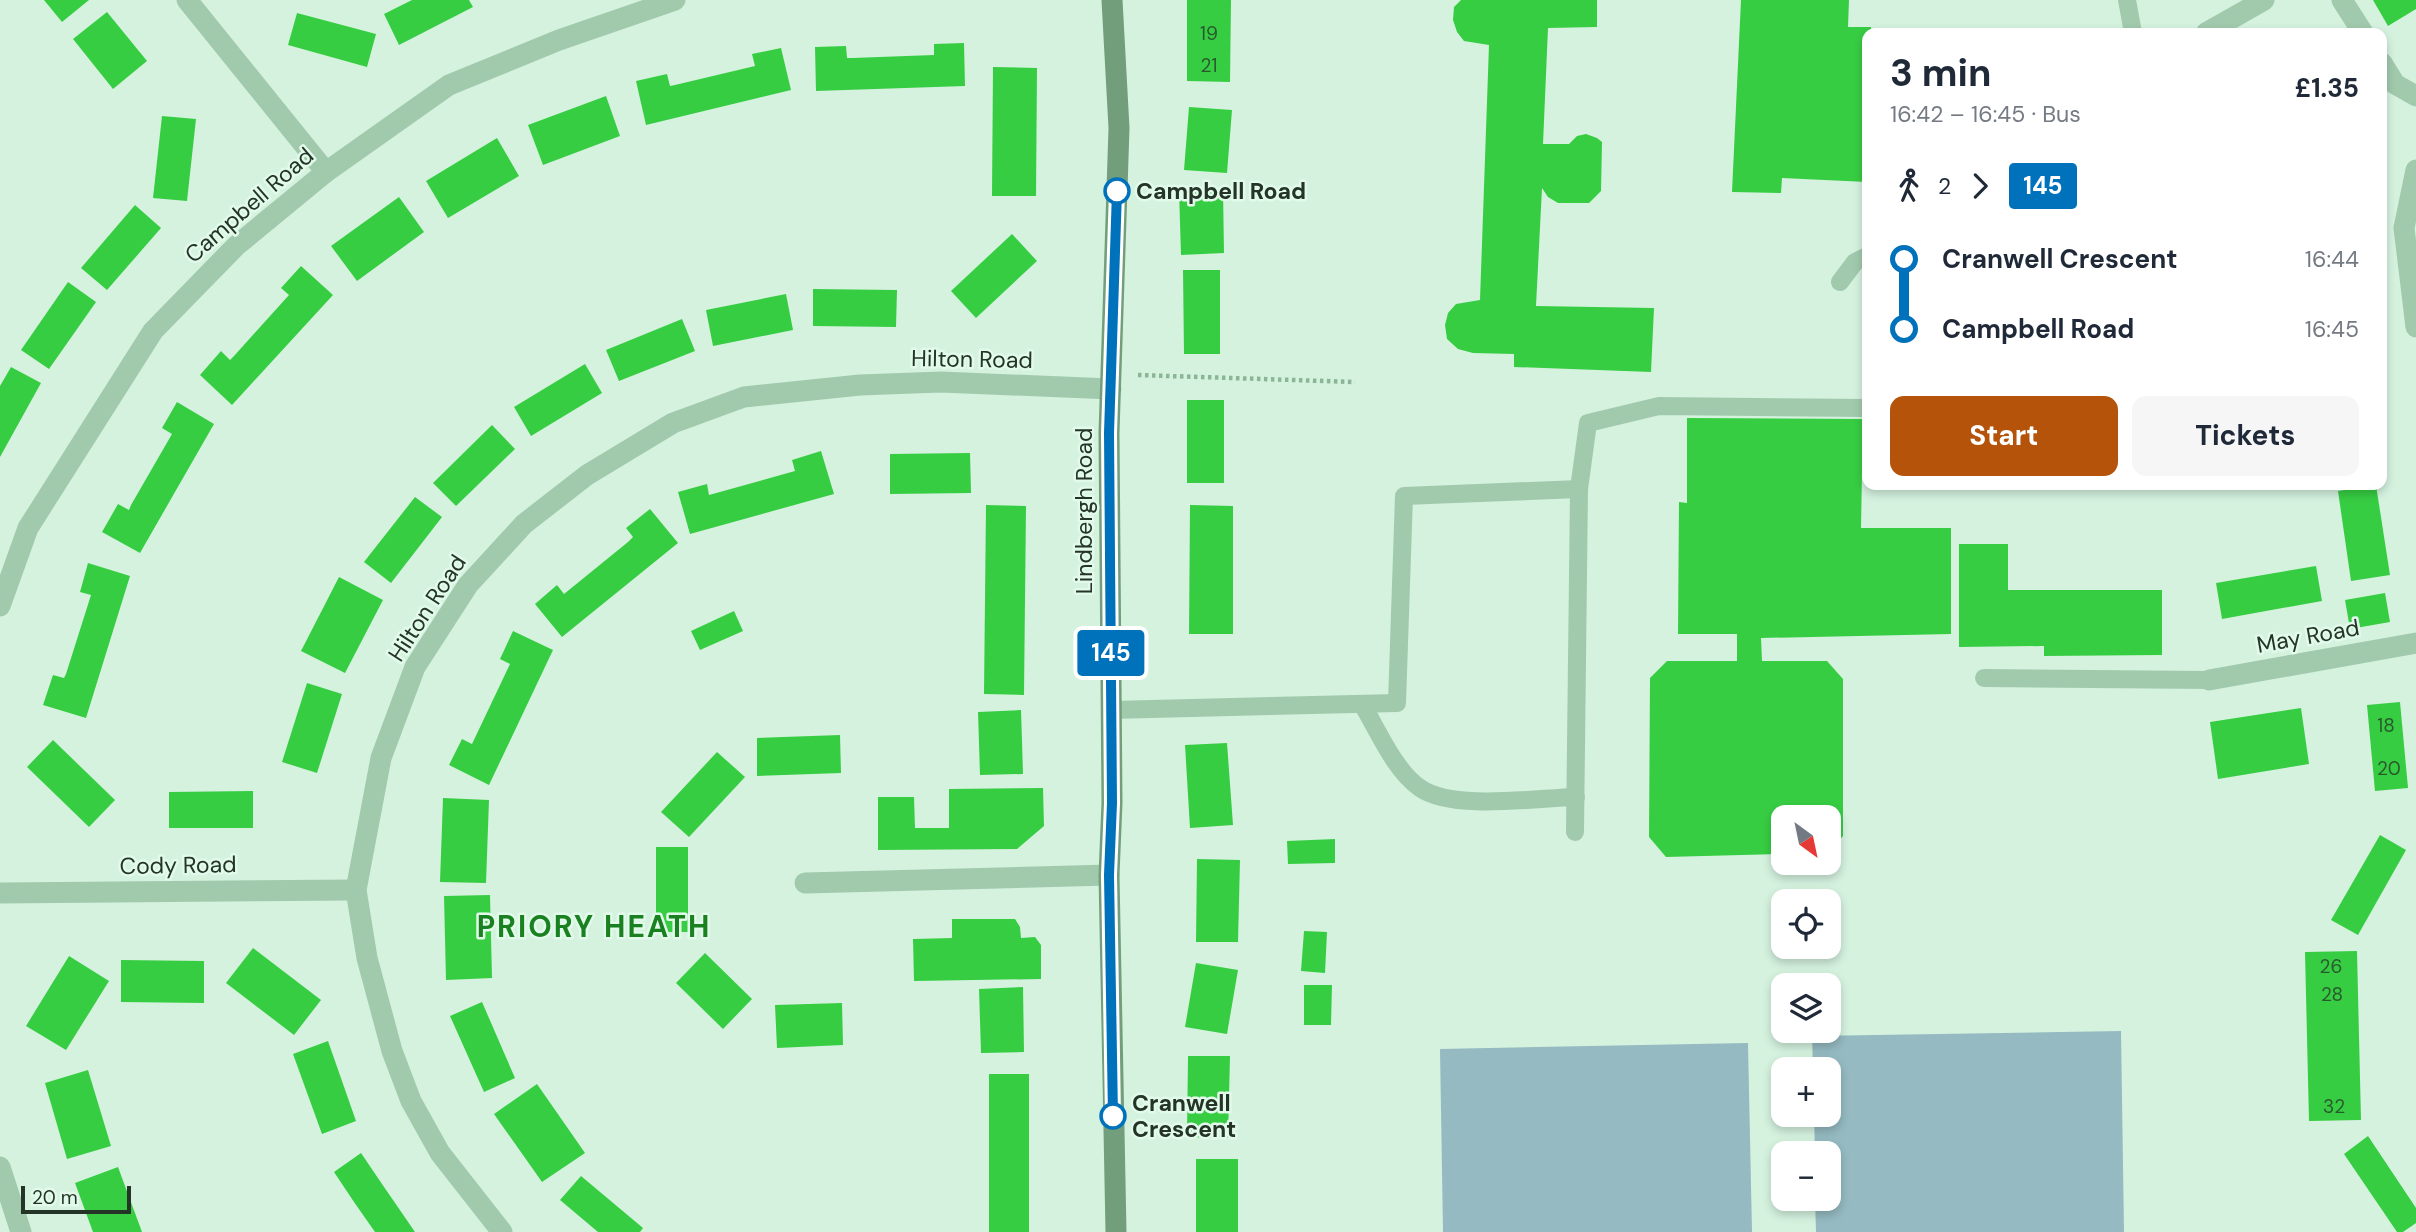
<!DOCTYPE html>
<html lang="en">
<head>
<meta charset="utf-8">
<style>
  :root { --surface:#fff; --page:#f6f6f7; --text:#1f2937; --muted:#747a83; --accent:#b45309 }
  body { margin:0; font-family:"DM Sans",sans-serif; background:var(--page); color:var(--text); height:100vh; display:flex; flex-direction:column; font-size:26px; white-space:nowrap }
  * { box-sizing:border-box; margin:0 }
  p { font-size:23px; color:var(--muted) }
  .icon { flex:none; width:38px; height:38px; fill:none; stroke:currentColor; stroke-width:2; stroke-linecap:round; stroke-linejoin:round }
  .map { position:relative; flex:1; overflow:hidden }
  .panel { position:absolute; left:1862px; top:28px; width:525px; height:462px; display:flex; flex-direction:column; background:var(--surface); border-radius:14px; box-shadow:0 4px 10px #0003 }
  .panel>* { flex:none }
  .badge { padding:0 14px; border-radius:5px; font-size:24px; line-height:46px }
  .needle { width:46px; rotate:147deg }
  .buttons { position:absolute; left:1771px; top:805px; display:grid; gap:14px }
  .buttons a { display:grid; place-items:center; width:70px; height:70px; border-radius:14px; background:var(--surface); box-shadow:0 4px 10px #0003; font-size:35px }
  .scale { position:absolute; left:21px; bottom:18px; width:110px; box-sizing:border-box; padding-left:7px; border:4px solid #243426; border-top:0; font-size:19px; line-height:24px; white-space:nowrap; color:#243426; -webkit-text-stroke:5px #e1faea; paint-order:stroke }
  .map>.badge { position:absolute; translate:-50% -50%; box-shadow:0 0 0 4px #fff }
  .legs { display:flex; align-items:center; gap:10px; height:77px; padding:0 28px; font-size:23px }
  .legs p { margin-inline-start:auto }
  .summary { display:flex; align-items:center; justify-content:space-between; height:119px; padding:0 28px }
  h1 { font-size:38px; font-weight:700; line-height:52px }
  .action { display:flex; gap:14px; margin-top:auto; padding:14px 28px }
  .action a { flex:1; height:80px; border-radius:14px; background:var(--accent); color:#fff; font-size:28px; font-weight:700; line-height:80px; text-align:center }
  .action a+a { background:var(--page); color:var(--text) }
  ul { padding:0 28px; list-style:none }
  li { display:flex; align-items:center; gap:24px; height:70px; font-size:26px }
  li i { display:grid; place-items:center; width:10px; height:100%; margin:0 9px; background:currentColor }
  li i::after { content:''; width:18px; height:18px; margin:-9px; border:5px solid; border-radius:50%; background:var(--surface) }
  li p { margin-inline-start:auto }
  li:first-child i { background:linear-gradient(#0000 50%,currentColor 0) }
  li:last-child i { background:linear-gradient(currentColor 50%,#0000 0) }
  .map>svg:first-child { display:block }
</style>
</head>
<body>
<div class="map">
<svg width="2416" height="1232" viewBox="0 0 2416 1232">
  <rect width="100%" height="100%" fill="#d5f2df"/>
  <g fill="#95bac1">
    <polygon points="2121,1031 2124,1232 1816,1232 1815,1199 1829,1199 1829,1153 1815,1153 1814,1115 1829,1115 1829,1069 1813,1069 1812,1036"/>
    <polygon points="1748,1043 1752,1232 1443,1232 1440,1049"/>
  </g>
  <g fill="#37cd43">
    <polygon points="44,0 89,0 62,22"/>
    <polygon points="412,0 469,0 473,7 399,45 384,14"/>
    <polygon points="1187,0 1231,0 1230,82 1187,81"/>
    <polygon points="1461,0 1597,0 1597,27 1548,28 1543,144 1569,144 1577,136 1586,134 1597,138 1602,142 1601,191 1589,203 1558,203 1548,197 1542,188 1536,306 1654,308 1651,372 1514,367 1514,354 1473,353 1458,349 1447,339 1445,325 1448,313 1456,304 1480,300 1489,45 1464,41 1457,32 1453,20 1454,7"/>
    <polygon points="1741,0 1849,0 1848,27 1871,27 1871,33 1867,33 1867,182 1782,178 1781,193 1732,192"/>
    <polygon points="2373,0 2416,0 2416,9 2388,26"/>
    <polygon points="107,12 147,61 113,89 73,39"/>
    <polygon points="297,13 376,34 367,67 288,45"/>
    <polygon points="964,43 965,86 816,91 815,47 846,46 847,58 852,58 934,55 934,44"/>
    <polygon points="781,48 791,90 646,125 636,81 667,74 670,86 675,85 755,66 752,54"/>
    <polygon points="993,67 1037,68 1036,196 992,196"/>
    <polygon points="606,96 620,136 543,165 528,125"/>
    <polygon points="1189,107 1232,110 1227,173 1184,170"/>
    <polygon points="162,116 196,119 187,201 153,198"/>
    <polygon points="497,138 519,176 448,218 426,181"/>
    <polygon points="1223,190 1224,253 1181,255 1179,191"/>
    <polygon points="399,197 424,232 357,281 331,246"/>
    <polygon points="135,205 161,228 107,290 81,268"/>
    <polygon points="1012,234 1037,261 976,318 951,291"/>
    <polygon points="301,266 333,295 232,405 200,375 221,351 230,360 234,356 289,295 281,288"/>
    <polygon points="1183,270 1220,270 1220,354 1184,354"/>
    <polygon points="68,282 96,302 49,369 21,350"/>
    <polygon points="813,289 897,290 896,327 813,326"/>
    <polygon points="786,294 793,330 713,346 706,310"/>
    <polygon points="682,319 695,351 619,381 606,350"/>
    <polygon points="585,364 602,393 531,436 514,407"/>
    <polygon points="11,367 41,383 0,457 0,386"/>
    <rect x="1187" y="400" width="37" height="83"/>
    <polygon points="177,402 214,424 140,553 102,532 118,504 129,510 131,505 172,434 162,428"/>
    <polygon points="1687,418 1863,419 1861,528 1951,528 1951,634 1761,638 1762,661 1827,661 1843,679 1843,836 1829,850 1829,817 1783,817 1783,854 1666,857 1649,837 1650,678 1667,661 1737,661 1737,634 1678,634 1679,502 1687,503"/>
    <polygon points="492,425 515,449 456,506 433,483"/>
    <polygon points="821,451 834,494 690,534 678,492 707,484 709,495 795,471 792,460"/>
    <polygon points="970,453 971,493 890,494 890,454"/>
    <polygon points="2376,485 2390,575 2351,581 2338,491"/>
    <polygon points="415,497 442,517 391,583 364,562"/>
    <polygon points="986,505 1026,506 1024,695 984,694"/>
    <polygon points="1190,505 1233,506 1233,634 1189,634"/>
    <polygon points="650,509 678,543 562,637 535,604 557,585 564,594 628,542 633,537 626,528"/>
    <polygon points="1959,544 2008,544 2008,590 2162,590 2162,655 2044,656 2044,646 1959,647"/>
    <polygon points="88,563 130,576 86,718 43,705 53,675 64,678 66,674 91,595 80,592"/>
    <polygon points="2316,566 2322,601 2222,619 2216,583"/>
    <polygon points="339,577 383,600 345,673 301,651"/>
    <polygon points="2385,593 2390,622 2350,629 2345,600"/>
    <polygon points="734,611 743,631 700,650 691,631"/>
    <polygon points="513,631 553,650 489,785 449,765 462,739 472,744 510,664 500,659"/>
    <polygon points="307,683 342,694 317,773 282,762"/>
    <polygon points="2400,702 2408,788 2375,791 2367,705"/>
    <polygon points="2301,708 2309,764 2218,779 2210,722"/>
    <polygon points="1021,710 1023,774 980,775 978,712"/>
    <polygon points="840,735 841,773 757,776 757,738"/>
    <polygon points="53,740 115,800 89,827 27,767"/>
    <polygon points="1227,743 1233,825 1190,828 1185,745"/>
    <polygon points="717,752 745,777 689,837 661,812"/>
    <polygon points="1043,788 1044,826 1017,849 878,850 878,797 914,797 915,828 949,828 949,789"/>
    <polygon points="253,791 253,828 169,828 169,792"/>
    <polygon points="443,798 489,800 486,883 440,882"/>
    <polygon points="2380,835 2406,850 2358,935 2331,920"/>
    <polygon points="1335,839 1335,863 1288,864 1287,841"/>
    <rect x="656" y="847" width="32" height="85"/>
    <polygon points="1197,859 1240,860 1238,942 1196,942"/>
    <polygon points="490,895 492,978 446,980 444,896"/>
    <polygon points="952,919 1015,919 1020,927 1021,938 1035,937 1041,945 1041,979 914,981 913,939 952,938"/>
    <polygon points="1304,931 1327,932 1325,973 1301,971"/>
    <polygon points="253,948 321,1000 294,1035 226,983"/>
    <polygon points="2357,951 2361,1120 2309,1121 2305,952"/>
    <polygon points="705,953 752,999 723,1029 676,983"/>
    <polygon points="69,956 109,981 66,1050 26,1026"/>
    <polygon points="121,960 204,961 204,1003 121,1002"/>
    <polygon points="1196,963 1238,970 1227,1034 1185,1027"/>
    <polygon points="1304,985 1332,985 1331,1025 1304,1025"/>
    <polygon points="1023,987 1024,1052 981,1053 979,989"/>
    <polygon points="482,1002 515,1078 484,1092 450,1016"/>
    <polygon points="842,1003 843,1045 777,1048 775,1005"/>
    <polygon points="328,1041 356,1121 322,1134 293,1054"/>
    <polygon points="1188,1056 1230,1056 1228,1138 1187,1137"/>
    <polygon points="88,1070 111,1146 67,1159 45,1083"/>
    <rect x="989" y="1074" width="40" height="158"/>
    <polygon points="537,1084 585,1153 542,1182 494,1114"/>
    <polygon points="2368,1136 2416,1208 2416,1223 2403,1232 2397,1232 2344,1154"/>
    <polygon points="361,1153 382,1184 415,1232 375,1232 354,1202 334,1172"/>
    <rect x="1196" y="1159" width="42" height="73"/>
    <polygon points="118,1167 142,1232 93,1232 75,1183"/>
    <polygon points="581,1176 643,1228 640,1232 598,1232 560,1200"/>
  </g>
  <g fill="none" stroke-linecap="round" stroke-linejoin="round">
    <polyline stroke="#8bb696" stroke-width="4.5" stroke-dasharray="3.5 3.5" stroke-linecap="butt" points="1138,375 1355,382"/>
    <g stroke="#a1caad" stroke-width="18">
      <polyline points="2127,0 2133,33"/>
      <polyline points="1840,282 1855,262 1867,256"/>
      <polyline points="1984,678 2209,680"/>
      <path d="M1362,704c16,26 32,66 58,84 33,23 116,10 156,9"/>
      <polyline points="1111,710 1397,703 1404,496 1579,489"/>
      <polyline points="1575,832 1579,489 1588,423 1659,406 1867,408"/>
    </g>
    <g stroke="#a1caad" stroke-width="21">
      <polyline points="187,0 326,172"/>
      <polyline points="2342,0 2363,33"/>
      <polyline points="2206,33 2264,0"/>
      <polyline points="2382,63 2395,84 2416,96"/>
      <polyline points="2416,170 2404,228 2416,327"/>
      <polyline points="0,606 28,528 153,331 236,246 326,172 449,85 559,40 675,0"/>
      <polyline points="2209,680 2416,643"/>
      <polyline points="805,883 1109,875"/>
      <polyline points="0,893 356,890"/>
      <polyline points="0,1167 21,1232"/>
      <polyline points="502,1232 440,1153 411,1101 392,1051 367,958 356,890 381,758 415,667 468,585 524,524 587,475 673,423 744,397 860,385 941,382 1111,389"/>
    </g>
    <polyline stroke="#729e7b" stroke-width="21" points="1112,0 1119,128 1109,433 1112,803 1109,875 1116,1232"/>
  </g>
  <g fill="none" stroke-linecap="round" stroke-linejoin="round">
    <g stroke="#fff" stroke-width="16">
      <polyline id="line-1" points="1113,1116 1109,875 1112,803 1109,433 1117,191"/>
    </g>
    <use href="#line-1" stroke="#0072bc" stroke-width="10"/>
  </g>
  <g fill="#fff" stroke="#0072bc" stroke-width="3.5">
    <circle cx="1117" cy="191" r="12"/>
    <circle cx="1113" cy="1116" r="12"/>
  </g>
  <g text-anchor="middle" stroke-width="5" stroke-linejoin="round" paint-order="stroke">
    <g font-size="19" fill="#295a2d">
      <text x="1209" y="40">19</text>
      <text x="1209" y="72">21</text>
      <text x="2386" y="732">18</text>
      <text x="2389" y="775">20</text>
      <text x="2331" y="973">26</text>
      <text x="2332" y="1001">28</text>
      <text x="2334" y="1113">32</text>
    </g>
    <g font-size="23" font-weight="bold" fill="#243426" stroke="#e1faea" text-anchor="start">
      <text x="1136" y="199">Campbell Road</text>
      <text x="1132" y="1111">Cranwell<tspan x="1132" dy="26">Crescent</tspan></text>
    </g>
    <g font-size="23" fill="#243426" stroke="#e1faea">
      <text transform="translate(249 205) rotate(-41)" y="8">Campbell Road</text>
      <text transform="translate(972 359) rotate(1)" y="8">Hilton Road</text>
      <text transform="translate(1084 511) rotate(-90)" y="8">Lindbergh Road</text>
      <text transform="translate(427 608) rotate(-57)" y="8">Hilton Road</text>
      <text transform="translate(2308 636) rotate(-10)" y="8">May Road</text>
      <text transform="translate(178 865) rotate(-1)" y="8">Cody Road</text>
    </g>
    <g font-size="30" font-weight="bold" letter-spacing="2" fill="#198120" stroke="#e1faea">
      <text x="594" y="937">PRIORY HEATH</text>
    </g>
  </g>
</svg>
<div class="buttons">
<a><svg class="needle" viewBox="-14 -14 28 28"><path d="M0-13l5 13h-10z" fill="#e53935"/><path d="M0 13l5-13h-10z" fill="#747a83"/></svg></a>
<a><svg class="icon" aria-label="locate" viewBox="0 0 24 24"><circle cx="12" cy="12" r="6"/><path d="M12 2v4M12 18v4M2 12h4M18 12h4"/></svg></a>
<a><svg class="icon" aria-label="layers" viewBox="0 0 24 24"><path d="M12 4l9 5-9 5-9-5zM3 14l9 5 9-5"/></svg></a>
<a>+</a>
<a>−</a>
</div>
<div class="scale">20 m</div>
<b class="badge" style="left:1111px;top:653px;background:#0072bc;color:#fff">145</b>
<section class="panel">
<div class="summary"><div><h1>3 min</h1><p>16:42 – 16:45 · Bus</p></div><b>£1.35</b></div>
<div class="legs"><svg class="icon" aria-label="walk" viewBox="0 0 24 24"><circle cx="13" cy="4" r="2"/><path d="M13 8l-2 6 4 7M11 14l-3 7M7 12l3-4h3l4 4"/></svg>2<svg class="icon" aria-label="forward" viewBox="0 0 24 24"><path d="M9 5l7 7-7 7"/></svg><b class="badge" style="background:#0072bc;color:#fff">145</b></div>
<ul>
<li><i style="color:#0072bc"></i><b>Cranwell Crescent</b><p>16:44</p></li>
<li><i style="color:#0072bc"></i><b>Campbell Road</b><p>16:45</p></li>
</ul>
<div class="action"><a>Start</a><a>Tickets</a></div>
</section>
</div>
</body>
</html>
